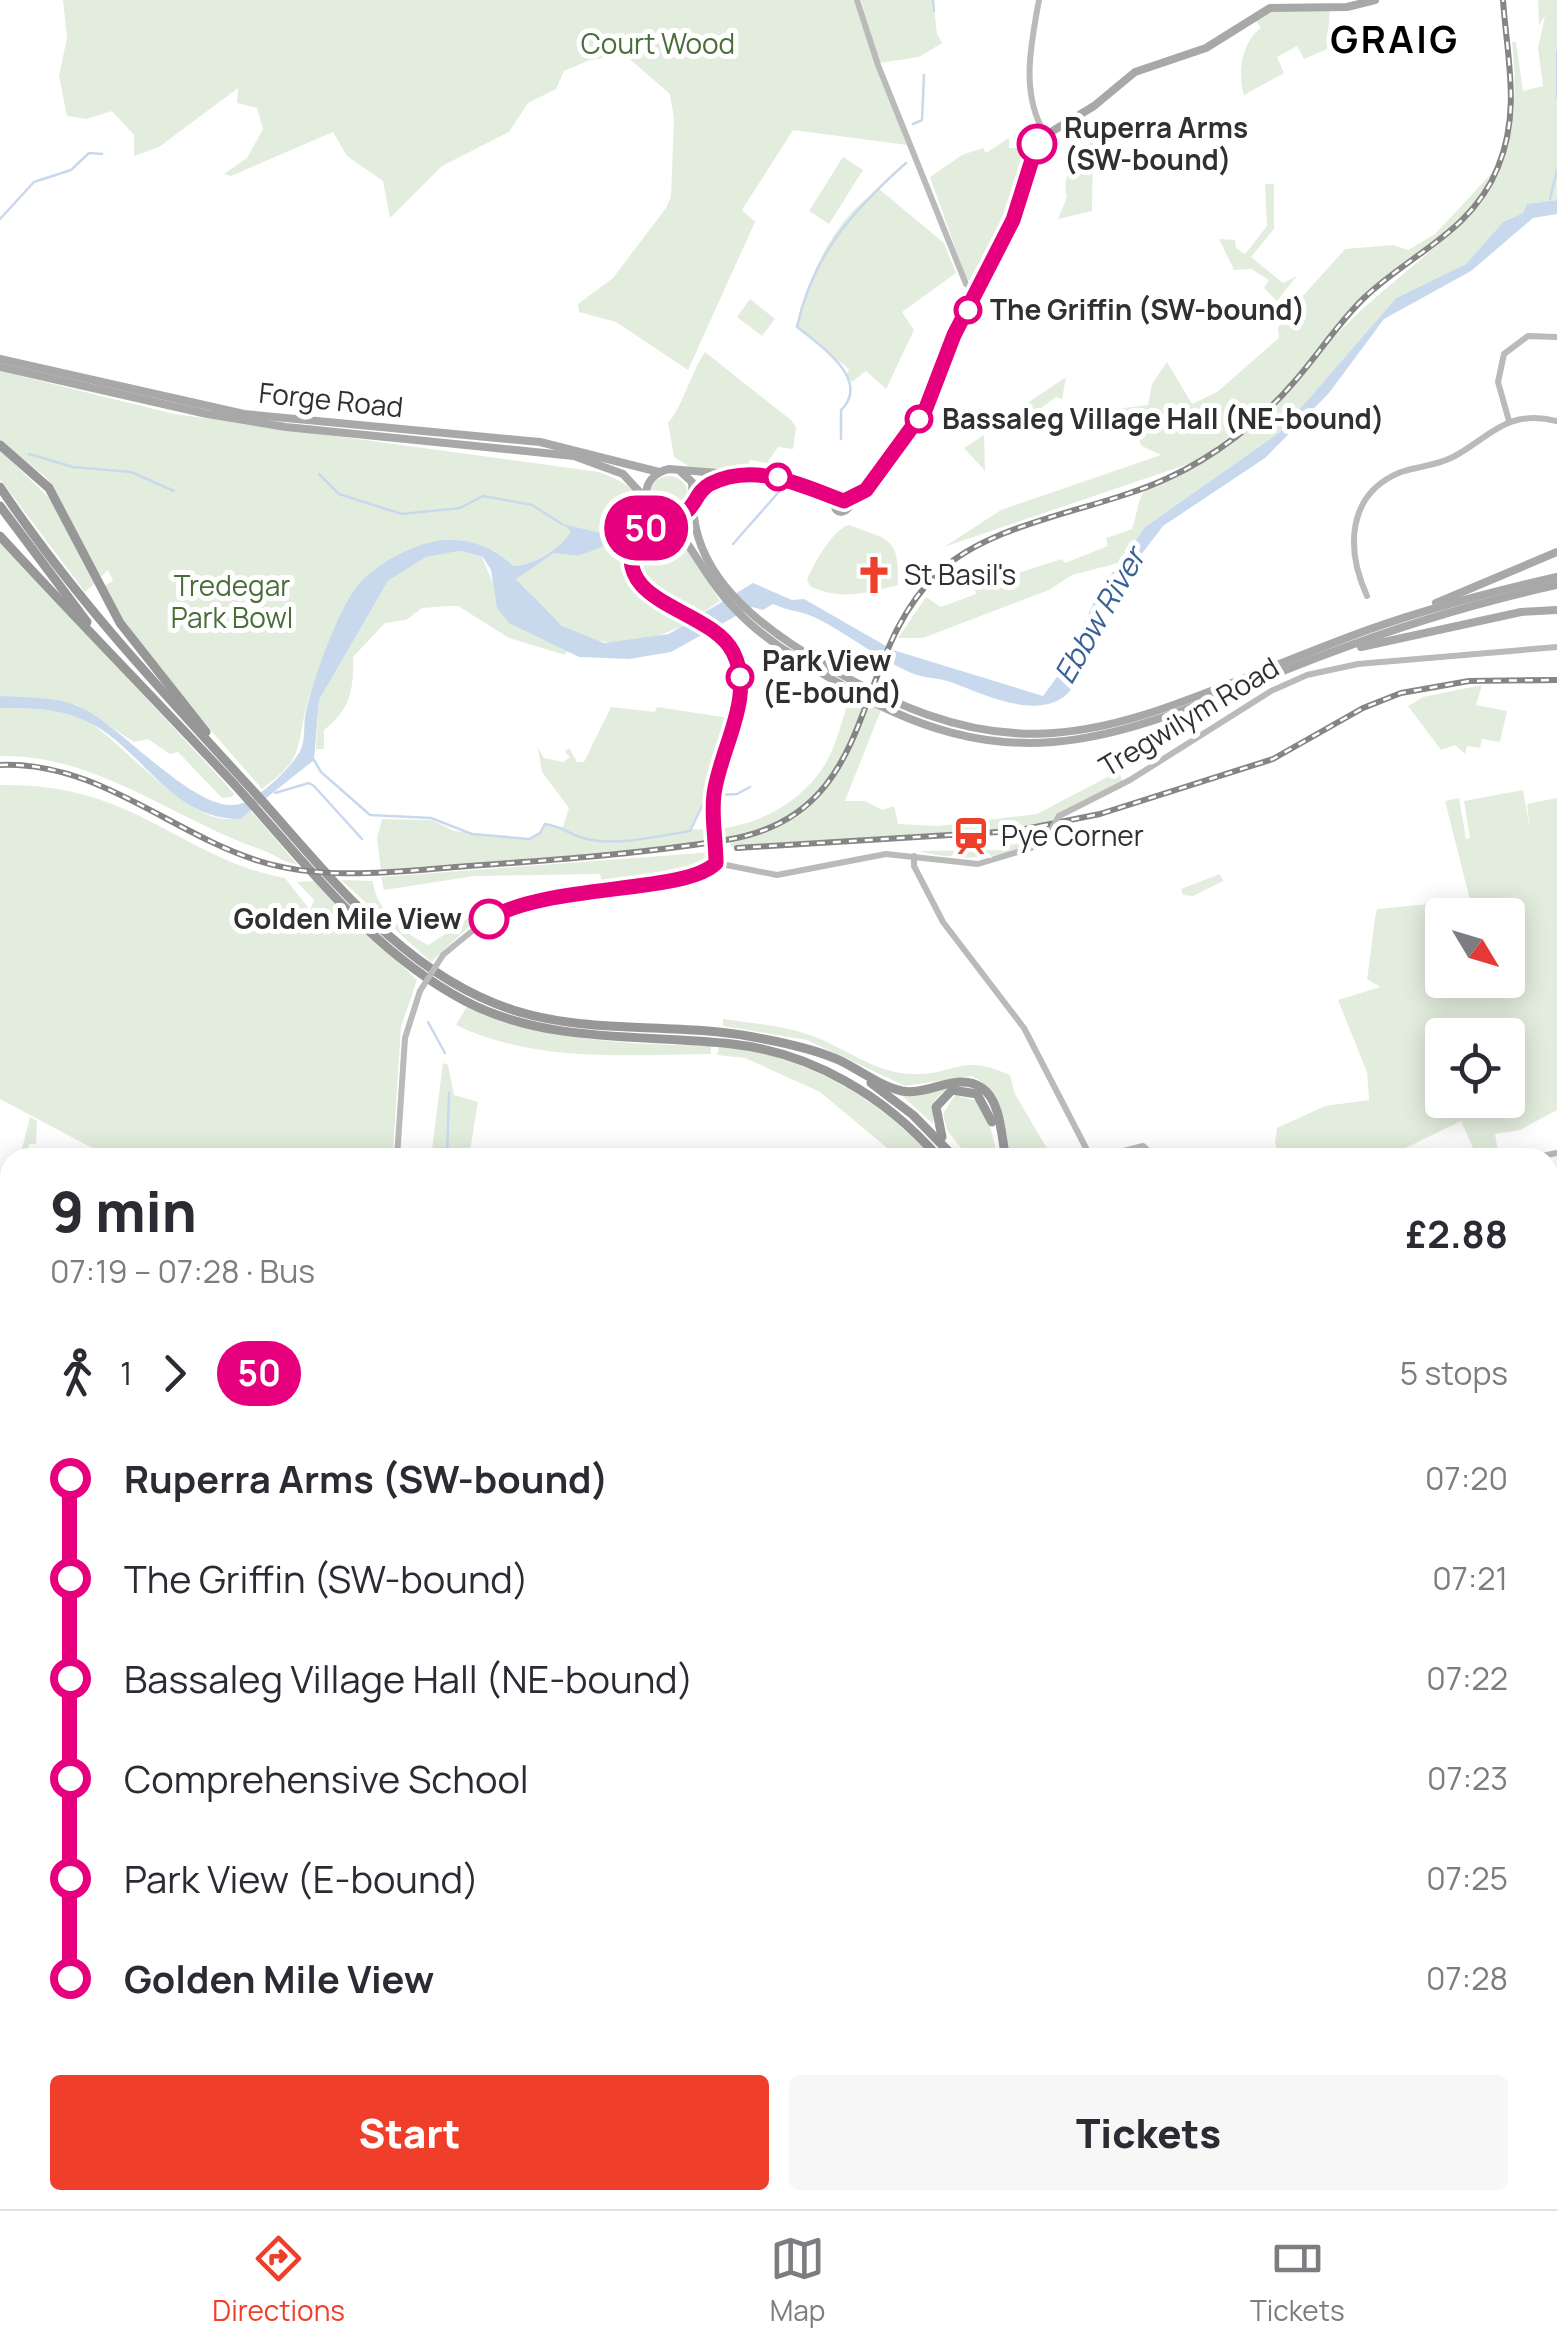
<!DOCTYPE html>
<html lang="en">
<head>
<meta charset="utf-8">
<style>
  :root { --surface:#fff; --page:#f7f7f7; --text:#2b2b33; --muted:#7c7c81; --line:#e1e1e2; --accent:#ef3f2a }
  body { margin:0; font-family:Manrope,sans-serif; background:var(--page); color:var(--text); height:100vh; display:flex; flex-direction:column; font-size:38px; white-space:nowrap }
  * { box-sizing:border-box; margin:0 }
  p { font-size:32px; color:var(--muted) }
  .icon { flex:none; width:55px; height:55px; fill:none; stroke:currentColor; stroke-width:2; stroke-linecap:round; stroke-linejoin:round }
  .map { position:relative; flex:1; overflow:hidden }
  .sheet { position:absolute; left:0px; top:1148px; width:1558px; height:1062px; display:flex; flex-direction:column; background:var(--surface); border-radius:30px 30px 0 0; box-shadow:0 5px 25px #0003 }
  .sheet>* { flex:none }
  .badge { padding:0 20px; border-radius:32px; font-size:35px; line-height:65px }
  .needle { width:65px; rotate:128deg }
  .buttons { position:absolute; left:1425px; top:898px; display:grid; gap:20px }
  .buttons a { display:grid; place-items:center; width:100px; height:100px; border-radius:10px; background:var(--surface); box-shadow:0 5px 25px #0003; font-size:50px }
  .map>.badge { position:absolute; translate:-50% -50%; box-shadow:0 0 0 5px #fff }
  .legs { display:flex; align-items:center; gap:15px; height:110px; padding:0 50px; font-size:32px }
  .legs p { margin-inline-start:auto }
  .head { display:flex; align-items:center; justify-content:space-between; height:170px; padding:0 50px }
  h1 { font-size:55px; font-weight:800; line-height:75px }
  .primary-button { display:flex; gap:20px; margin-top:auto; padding:20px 50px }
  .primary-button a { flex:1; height:115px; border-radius:10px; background:var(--accent); color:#fff; font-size:40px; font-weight:800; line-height:115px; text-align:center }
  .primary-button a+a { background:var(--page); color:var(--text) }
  ul { padding:0 50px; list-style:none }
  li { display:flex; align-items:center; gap:35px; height:100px; font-size:38px }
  li i { display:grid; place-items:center; width:15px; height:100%; margin:0 12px; background:currentColor }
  li i::after { content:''; width:25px; height:25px; margin:-12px; border:8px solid; border-radius:50%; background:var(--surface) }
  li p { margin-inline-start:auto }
  li:first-child i { background:linear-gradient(#0000 50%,currentColor 0) }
  li:last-child i { background:linear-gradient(currentColor 50%,#0000 0) }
  .menu { display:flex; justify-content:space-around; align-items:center; height:140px; border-top:2px solid var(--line); background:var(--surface); font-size:28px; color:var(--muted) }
  .menu a { display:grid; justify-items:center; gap:5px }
  .menu .current { color:var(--accent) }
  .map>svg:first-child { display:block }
</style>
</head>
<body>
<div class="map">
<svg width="1557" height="2209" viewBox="0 0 1557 2209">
  <rect width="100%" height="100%" fill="#fff"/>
  <g fill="#e3eddd" fill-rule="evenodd">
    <polygon points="63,0 855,0 907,145 793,130 742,210 755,222 688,370 616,322 579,312 578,304 613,278 666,208 671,196 674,119 670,94 625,55 590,60 564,71 556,89 528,103 509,132 442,166 390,218 383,181 347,156 333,132 231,176 224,174 247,158 263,129 257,108 237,103 238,88 159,147 134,156 134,135 112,111 86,119 67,116 59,76 67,38"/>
    <polygon points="861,0 933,0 937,34 942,43 919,57 879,63"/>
    <path d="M1538,0h19v200l-30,4 -4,9 -20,9 -37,42 -70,34 -116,134 -135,95 -27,36 -46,12 -23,15 -126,48h-25l28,-41 15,10 35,-13 -2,-6 8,-4 80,-25 3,4 43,-17 -2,-8 26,-9c4,-10 6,-29 11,-36 8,-10 28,-14 40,-21 20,-10 39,-24 57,-38 43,-34 73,-78 112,-115 100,-95 178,-114 160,-277h4l7,49 20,-5 -5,-38 7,-32 -6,9z"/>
    <path d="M1330,6l-3,43 -23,10 -7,-13 -20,11 7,16 -40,22c-7,-21 -2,-54 17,-67l-4,-6 -7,2 9,-11z"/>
    <path d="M1031,135l1,5c-14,37 -27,119 -60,143l-6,-5 -36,-101 32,-22 21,-7 3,5 23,-15v10h10z"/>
    <path d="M1093,141l-1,70 -34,8 9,-22c-6,-22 9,-42 26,-56z"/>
    <polygon points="843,157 863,170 829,224 809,211"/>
    <polygon points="1493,172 1475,203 1447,233 1365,294 1269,407 1197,461 944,547 1001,510 1161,455 1142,446 1126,417 1113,417 1115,409 1148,405 1152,384 1167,362 1192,404 1217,392 1279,338 1278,328 1285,316 1345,249 1393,245 1408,250 1435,234"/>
    <polygon points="1265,184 1274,184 1274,229 1251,257 1283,283 1297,276 1277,301 1264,288 1269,280 1251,269 1234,270 1219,239 1235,240 1236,248 1245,254 1267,226"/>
    <path d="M879,189l65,54 12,30 -54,39 12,18 -28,59 -20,-18 -14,11 -6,-7 3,-6 -52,-42c11,-50 36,-108 82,-138z"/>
    <polygon points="750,299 775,319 762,336 737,317"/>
    <path d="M705,352l86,68 5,7 -3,22 -15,-2 -11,16 -17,-3 -5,11 -52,-2 -19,-12 -6,-35c12,-9 24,-52 37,-70z"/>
    <path d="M0,371l174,43 425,58c59,23 43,33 26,80 10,41 32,51 68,68 -40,23 -95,35 -134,3 -17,-13 -28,-31 -44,-45l39,-25 24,3 32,-15 -19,-10 -27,-5 8,5c-11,17 -40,35 -59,35 -20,-22 -42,-24 -70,-19 -26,5 -59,8 -77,31 -20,23 -54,104 -61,134 -9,42 -3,47 -43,77l-77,-88 -58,-74 -23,-41 9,-5 -5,-11 -8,8 -53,-100 -47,-36z"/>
    <polygon points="1066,377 1062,399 1056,397 1040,409 1044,413 1017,410"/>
    <polygon points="984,435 985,471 964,448"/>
    <polygon points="0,450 52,501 94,584 85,592 0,479"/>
    <circle cx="669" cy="495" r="19"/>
    <path d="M849,525c42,16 50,12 49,60 -31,8 -58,16 -88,1l-3,-7c8,-17 26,-50 42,-54z"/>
    <path d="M662,528l18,11 40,62 -19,13c-34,-16 -77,-31 -62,-75z"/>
    <polygon points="0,541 222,780 234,794 231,797 222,798 178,752 170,754 148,739 134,742 77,705 0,696"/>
    <path d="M460,551l22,6 27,65 60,27 -4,6 -56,-17 -51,-32h-10l-26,2 -16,12 -21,3 -32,34c1,30 -2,53 -29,73v19h-8l3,-49 69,-119 38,-24z"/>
    <polygon points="1482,685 1476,705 1507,711 1500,742 1482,739 1480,748 1467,746 1465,754 1455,745 1441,750 1408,706 1423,697"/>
    <path d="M851,694l17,9 -3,9 8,-5 8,3 -36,91h20l17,9 12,-4 4,18 40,2 99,-12 82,-43 4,13 -72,37 -36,10 -284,16 -1,-5 16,-7 -109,17 -256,19 -4,-33 5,-19 50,1 22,11 74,8 12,-6 5,-9 18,3 6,-19 -27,-36 -4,-24 6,10 19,4 7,-5 -5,-5 4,-4 8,14h7l27,-55 44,5 2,-5 72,11 -16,45 5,2 -27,64c50,4 104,-18 133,-63 13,-21 19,-50 27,-72z"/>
    <path d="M0,708c28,0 58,0 85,12 36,17 123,132 165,90l47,54c-14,-1 -22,-10 -35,-14 -87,-30 -166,-96 -262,-94z"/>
    <path d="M0,785c45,-1 88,7 129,26 52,24 98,57 156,67l25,32 4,-10 -17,-18 17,-1 103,99 -16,47 -8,124 -6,6h-278l-109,-58z"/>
    <path d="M1523,790l7,39 -3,-25 30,-6v312l-37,20 -25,4 4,23h-22l-16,-36 -74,36h-108l-4,-14 2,-15 48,-22 44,-6 -2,-28 -29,-72 42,-13 -13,-8c4,-22 6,-54 10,-70l93,-9 -25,-99 14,-3 7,41 4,-1 -6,-37zM1442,915h66v65h-66zM1442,1035h66v65h-66z"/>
    <path d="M1049,829c-21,34 -97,32 -130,22l83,-1v-4l20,-3 -2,-8z"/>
    <polygon points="714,852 713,858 675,875 602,882 600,874 475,876 384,890 381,877"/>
    <polygon points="1220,874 1223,881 1193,896 1183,895 1181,889"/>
    <path d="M341,880l32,1c2,28 31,53 56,64l48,-33 10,-2 -56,52z"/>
    <path d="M469,1003c78,40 155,40 242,43v8c-85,1 -176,9 -255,-29z"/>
    <path d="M723,1019c28,4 57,6 84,15 35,11 67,40 107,40 45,0 46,-21 96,1l5,19 37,63h-41c-7,-32 -7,-65 -39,-81l-67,10 -98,-46 -84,-14z"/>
    <path d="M719,1045c86,11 155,50 214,112h-35l-78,-65 -75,-34 -28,-3z"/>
    <polygon points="443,1063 448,1065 454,1095 478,1102 469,1157 431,1157"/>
    <polygon points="949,1086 935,1100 933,1124 898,1092"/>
    <polygon points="955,1095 977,1101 988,1118 998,1157 968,1157 947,1130 943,1114"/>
    <polygon points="30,1117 37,1121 36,1144 29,1144 27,1157 20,1157"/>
    <polygon points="10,1289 10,1327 5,1331 10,1372 0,1364 10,1343 0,1337 0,1297"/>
    <polygon points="0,1376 10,1386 9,1483 0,1482"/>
    <polygon points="1557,1423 1557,1493 1548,1494 1548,1424"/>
    <polygon points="1557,1505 1557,1695 1548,1696 1548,1511"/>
    <polygon points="0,1530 10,1537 10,1601 0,1602"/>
    <polygon points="10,1804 10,1916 0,1920 0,1820"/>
    <polygon points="1548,1894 1557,1900 1557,2209 1231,2209 1233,2200 1548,2200"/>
    <polygon points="0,2119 10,2121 10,2167 0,2176"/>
    <polygon points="818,2200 1151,2200 1149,2209 818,2209"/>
  </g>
  <g fill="#c8d9ee">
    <path d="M1557,200v14l-24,4 -62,53 -87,48 -55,74 -64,65 -102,68 -48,63 3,5c-33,16 -25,76 -51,100 -29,27 -84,0 -114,-11 -14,-6 -30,-4 -44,-11 -33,-15 -61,-38 -93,-54 -14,-7 -28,-7 -43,-14l-10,6 -11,-3 -81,45 -42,7 -50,-2 -70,-34 -12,-15 -6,-38 -8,-13 -23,-6 -34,6 -38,24 -69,119 -5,60 -74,59c-72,0 -97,-72 -154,-98 -27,-13 -57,-13 -86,-13v-12c27,2 58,0 82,12 42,20 116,108 158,96 19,-6 53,-37 61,-55 5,-12 2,-26 5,-38 8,-33 31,-100 52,-126 18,-22 59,-43 87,-45 24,-2 51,8 68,26 19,0 49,-18 58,-35l-9,-7 48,11 2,8 -34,13 -24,-3 -38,26 46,47 42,17 65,-9 84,-51 39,17 12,-1 89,51 150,46 22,-30 33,-73 47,-66 135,-95 116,-134 70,-34 37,-42 20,-9 4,-9z"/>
    <polygon points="1557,1705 1557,1856 1548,1797 1548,1707"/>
  </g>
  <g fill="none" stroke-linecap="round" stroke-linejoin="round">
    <g stroke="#c8d9ee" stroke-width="2.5">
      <polyline points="933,0 934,11"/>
      <polyline points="1557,51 1557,97"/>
      <polyline points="913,124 922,120 924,75"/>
      <polyline points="1550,199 1557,170"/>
      <polyline points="0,219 34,182 71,170 89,153 102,154"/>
      <path d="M841,439v-29c31,-30 -22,-66 -44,-83 15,-71 56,-117 109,-164"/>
      <polyline points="29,454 73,467 131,472 174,491"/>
      <polyline points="319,474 339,494 402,514 460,508 483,496 532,505 562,524"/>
      <polyline points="733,544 784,486"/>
      <path d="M314,760l7,12 49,43 61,3 41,16 57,5 11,-6 5,-9c15,2 25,10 38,14 31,9 76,-2 107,-7l14,-29"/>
      <polyline points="275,793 309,783 314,786 362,839"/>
      <polyline points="719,795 737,794 750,787"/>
      <polyline points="428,1022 445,1053"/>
      <polyline points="447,1158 449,1093"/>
      <polyline points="1548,1701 1557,1699"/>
      <polyline points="1240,2209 1242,2200"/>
      <polyline points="1265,2209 1267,2200"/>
    </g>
    <g stroke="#c8d9ee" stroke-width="5">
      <polyline points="1548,1400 1557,1393"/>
      <polyline points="1548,1882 1553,1885"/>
    </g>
    <g stroke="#bababa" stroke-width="6">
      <polyline points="857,0 878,65 966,284 977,293"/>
      <path d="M1039,0c-8,44 -19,93 6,134"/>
      <polyline points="1509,421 1498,382 1504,354 1528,336 1557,337"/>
      <path d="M647,505c1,22 -19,36 -16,58 7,51 93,46 107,102 11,42 -17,81 -23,121 -4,25 1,51 1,77"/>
      <polyline points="642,531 666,518"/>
      <path d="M1367,596c-21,-46 -21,-102 34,-124 17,-6 35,-6 52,-15 39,-21 52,-48 104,-36"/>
      <polyline points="1059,816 1130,780 1271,691 1307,675 1358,664 1557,647"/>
      <polyline points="914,856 914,866 943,922 1024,1028 1087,1150 1100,1157 1143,1146 1156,1158"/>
      <polyline points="716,863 777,875 886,854 978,864 1031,848 1047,837"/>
      <path d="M443,955c26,-22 52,-44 85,-55 46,-14 159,-8 188,-37"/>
      <polyline points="397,1158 405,1038 420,991"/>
      <polyline points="1532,1158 1557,1153"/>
      <polyline points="0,1454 10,1464"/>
      <polyline points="81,2200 83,2209"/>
      <polyline points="38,2209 48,2200"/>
      <polyline points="528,2209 534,2200"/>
      <polyline points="818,2209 818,2200"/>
    </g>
    <g stroke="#a8a8a8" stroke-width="8">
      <polyline points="0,359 244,414 540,442 659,472"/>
      <polyline points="0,367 207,414 286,427 574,456 623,474 646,499"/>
      <path d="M680,471l12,11 1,20 -14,14h-20c-21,-16 -15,-41 10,-47l121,10 50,21"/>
      <polyline points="695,496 712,483 740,476"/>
      <circle cx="841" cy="506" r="6"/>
      <path d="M693,502c0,64 50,110 100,143 233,152 320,81 553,-7 68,-26 140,-45 211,-61"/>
      <polyline points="846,510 861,496 925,408 954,335 1013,220 1041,138 1094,106 1135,72 1206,48 1270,8 1347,7 1375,0"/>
      <path d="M669,518c24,30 40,65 67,92 28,30 64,50 99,71 193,117 302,45 489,-26 76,-29 154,-53 233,-70"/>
      <polyline points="1436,603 1557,552"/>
      <polyline points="1361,647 1521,612 1557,610"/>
    </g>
    <g stroke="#979797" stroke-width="9">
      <polyline points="0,445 49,488 120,623 206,732"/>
      <path d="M0,487c72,108 159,201 246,296 78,85 154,191 267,227 78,25 161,12 240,27 28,5 62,12 88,24 20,10 39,25 61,30 26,5 56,-20 80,-3 19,13 19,48 24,70"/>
      <polyline points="0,506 87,622"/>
      <path d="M0,536c77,84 157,165 234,248 70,77 137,168 231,217 82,43 177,33 267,43 81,9 154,53 207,114"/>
      <polyline points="871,1083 913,1115 955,1158"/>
      <polyline points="942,1137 936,1107 952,1090 977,1094 992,1122"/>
      <polyline points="1216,2209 1218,2200"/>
      <polyline points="1228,2209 1229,2200"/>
    </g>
    <g stroke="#858585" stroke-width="6">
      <g id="rail">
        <path d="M0,765c98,-4 170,68 259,96 66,21 141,10 209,5 86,-6 172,-12 258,-26 157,-25 121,-181 212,-267 56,-53 160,-62 230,-95 46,-21 93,-57 126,-96 24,-27 44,-59 70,-84 47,-45 108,-66 134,-131 23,-56 9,-109 5,-167"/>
        <polyline points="737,848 1015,831 1100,814 1273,759 1363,708 1401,693 1469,681 1557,680"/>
      </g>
    </g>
    <use href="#rail" stroke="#fff" stroke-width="2.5" stroke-dasharray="8" stroke-linecap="butt"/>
    <g stroke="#bababa" stroke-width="6">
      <polyline points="1047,837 1059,816"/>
      <polyline points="420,991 443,955"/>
    </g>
  </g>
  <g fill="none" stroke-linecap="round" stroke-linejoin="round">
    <g stroke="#fff" stroke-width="22">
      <path id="line-1" d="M489,919c59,-36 197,-25 227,-56 0,-23 -5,-47 -2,-69 6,-46 42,-97 19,-142 -23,-44 -120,-47 -99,-110 14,-21 35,-16 52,-30 10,-8 11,-21 24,-28 45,-23 92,2 134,17l22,-11 60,-82 28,-73 59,-115 24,-76"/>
    </g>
    <use href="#line-1" stroke="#e6007e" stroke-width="15"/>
  </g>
  <defs>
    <g id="church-bare" transform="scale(3)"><path d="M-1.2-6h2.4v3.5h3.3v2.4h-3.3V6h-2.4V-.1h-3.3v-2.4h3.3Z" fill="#ef3f2a" stroke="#fff" stroke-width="2.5" paint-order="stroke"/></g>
    <g id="station-bare" transform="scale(3)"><path d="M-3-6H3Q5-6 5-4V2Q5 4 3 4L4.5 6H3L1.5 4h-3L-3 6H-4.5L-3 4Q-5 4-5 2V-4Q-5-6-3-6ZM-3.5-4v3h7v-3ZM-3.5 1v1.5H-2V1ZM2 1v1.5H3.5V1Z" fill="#ef3f2a" stroke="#fff" stroke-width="2.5" paint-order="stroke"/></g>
  </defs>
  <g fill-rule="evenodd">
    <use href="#church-bare" x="874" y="575"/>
    <use href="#station-bare" x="971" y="836"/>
  </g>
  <g fill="#fff" stroke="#e6007e" stroke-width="5">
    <circle cx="1037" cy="144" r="18"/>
    <circle cx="968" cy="310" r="12"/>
    <circle cx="919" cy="419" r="12"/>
    <circle cx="778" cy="477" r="12"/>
    <circle cx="740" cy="677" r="12"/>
    <circle cx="489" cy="919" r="18"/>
  </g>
  <g text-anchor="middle" stroke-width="10" stroke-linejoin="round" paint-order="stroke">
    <g font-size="28" fill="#496e3a" stroke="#fff">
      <text x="658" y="54">Court Wood</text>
      <text x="232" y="596">Tredegar<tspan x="232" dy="32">Park Bowl</tspan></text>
    </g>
    <g font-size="28" font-weight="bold" fill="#303030" stroke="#fff" text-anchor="start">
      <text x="1064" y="138">Ruperra Arms<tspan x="1064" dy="32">(SW-bound)</tspan></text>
      <text x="990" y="320">The Griffin (SW-bound)</text>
      <text x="942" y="429">Bassaleg Village Hall (NE-bound)</text>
      <text x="762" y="671">Park View<tspan x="762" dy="32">(E-bound)</tspan></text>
      <text x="462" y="929" text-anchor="end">Golden Mile View</text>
    </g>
    <g font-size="28" fill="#303030" stroke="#fff">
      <text transform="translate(331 400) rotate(6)" y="10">Forge Road</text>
      <text transform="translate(1189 717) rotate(-31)" y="10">Tregwilym Road</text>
    </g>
    <g font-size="28" fill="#303030" stroke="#fff" text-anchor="start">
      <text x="904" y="585">St Basil's</text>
      <text x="1001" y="846">Pye Corner</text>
    </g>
    <g font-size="30" font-style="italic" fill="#396197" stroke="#fff">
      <text transform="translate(1100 616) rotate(-60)" y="10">Ebbw River</text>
    </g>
    <g font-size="38" font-weight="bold" letter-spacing="2.5" fill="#000" stroke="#fff">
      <text x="1395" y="53">GRAIG</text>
    </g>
  </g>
</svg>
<div class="buttons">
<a><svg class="needle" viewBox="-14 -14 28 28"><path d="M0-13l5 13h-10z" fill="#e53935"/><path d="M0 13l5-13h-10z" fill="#7c7c81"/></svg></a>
<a><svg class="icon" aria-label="locate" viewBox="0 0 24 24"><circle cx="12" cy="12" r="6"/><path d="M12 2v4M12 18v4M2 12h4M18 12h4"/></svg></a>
</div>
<b class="badge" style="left:646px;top:528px;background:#e6007e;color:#fff">50</b>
<section class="sheet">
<div class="head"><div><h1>9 min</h1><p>07:19 – 07:28 · Bus</p></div><b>£2.88</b></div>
<div class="legs"><svg class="icon" aria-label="walk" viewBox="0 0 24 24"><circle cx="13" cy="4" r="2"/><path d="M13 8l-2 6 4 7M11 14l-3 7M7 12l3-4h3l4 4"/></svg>1<svg class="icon" aria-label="forward" viewBox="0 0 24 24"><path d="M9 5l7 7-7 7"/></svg><b class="badge" style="background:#e6007e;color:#fff">50</b><p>5 stops</p></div>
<ul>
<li><i style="color:#e6007e"></i><b>Ruperra Arms (SW-bound)</b><p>07:20</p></li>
<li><i style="color:#e6007e"></i><span>The Griffin (SW-bound)</span><p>07:21</p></li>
<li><i style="color:#e6007e"></i><span>Bassaleg Village Hall (NE-bound)</span><p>07:22</p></li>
<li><i style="color:#e6007e"></i><span>Comprehensive School</span><p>07:23</p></li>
<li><i style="color:#e6007e"></i><span>Park View (E-bound)</span><p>07:25</p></li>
<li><i style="color:#e6007e"></i><b>Golden Mile View</b><p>07:28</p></li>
</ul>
<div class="primary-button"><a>Start</a><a>Tickets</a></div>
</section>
</div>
<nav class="menu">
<a class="current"><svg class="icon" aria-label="directions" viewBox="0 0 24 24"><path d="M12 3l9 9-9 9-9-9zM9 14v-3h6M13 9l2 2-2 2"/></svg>Directions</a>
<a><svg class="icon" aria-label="map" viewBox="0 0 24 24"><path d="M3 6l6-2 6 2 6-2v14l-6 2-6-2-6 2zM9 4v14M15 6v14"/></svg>Map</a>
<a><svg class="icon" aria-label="tickets" viewBox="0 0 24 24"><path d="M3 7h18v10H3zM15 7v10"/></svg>Tickets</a>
</nav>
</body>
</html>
